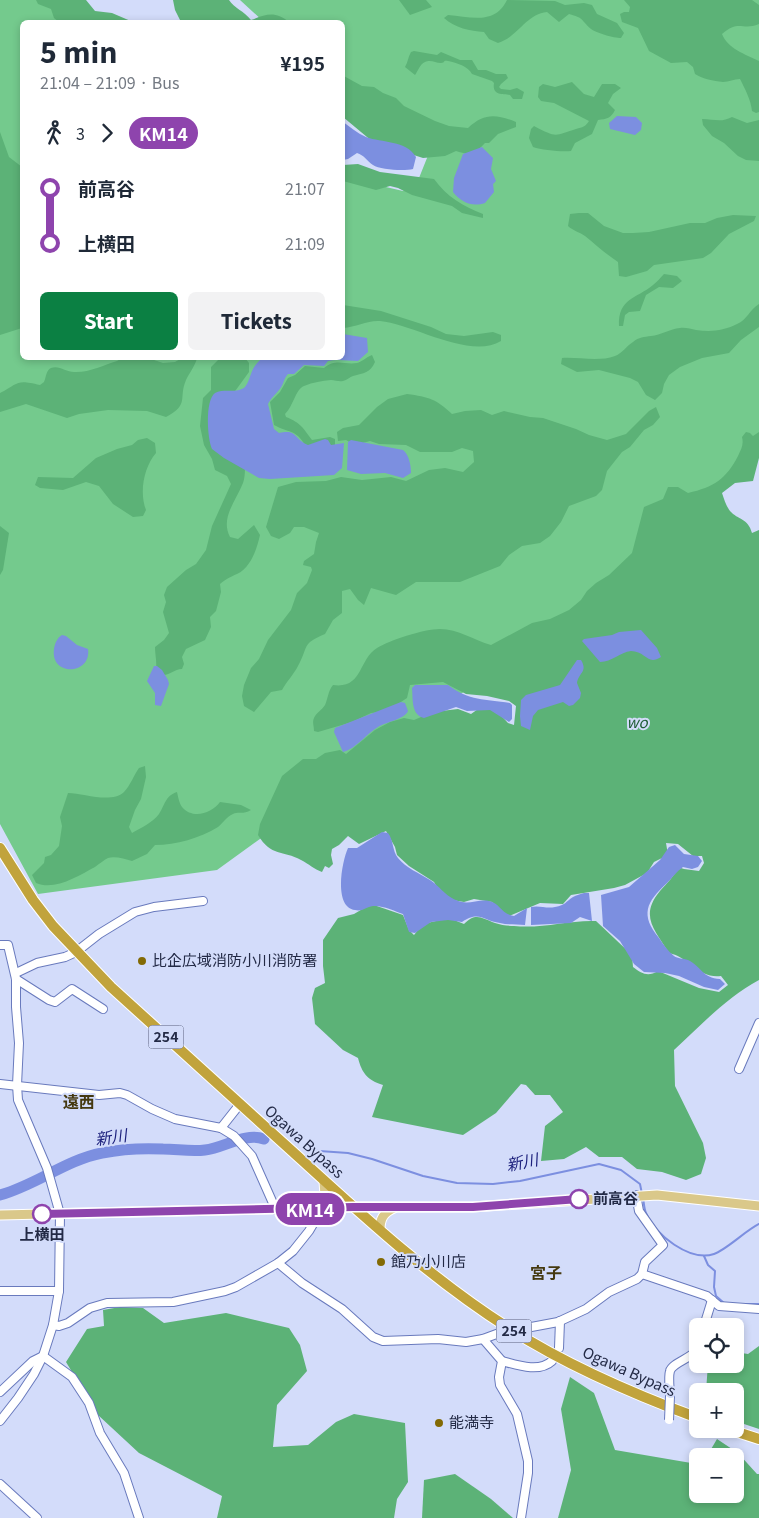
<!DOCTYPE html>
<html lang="en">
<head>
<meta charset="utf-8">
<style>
  :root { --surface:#fff; --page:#f2f2f3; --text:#1f2937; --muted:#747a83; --accent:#0b8043 }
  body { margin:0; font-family:Georgia,"Noto Sans JP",serif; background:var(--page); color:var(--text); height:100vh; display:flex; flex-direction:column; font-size:19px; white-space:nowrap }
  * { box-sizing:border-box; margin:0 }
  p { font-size:16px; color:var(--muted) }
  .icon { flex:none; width:28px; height:28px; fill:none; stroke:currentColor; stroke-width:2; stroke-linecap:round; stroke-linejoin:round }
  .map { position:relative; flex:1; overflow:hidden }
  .details { position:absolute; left:20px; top:20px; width:325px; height:340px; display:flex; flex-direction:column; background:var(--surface); border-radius:8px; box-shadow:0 2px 8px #0003 }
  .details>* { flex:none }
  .badge { padding:0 10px; border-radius:16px; font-size:18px; line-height:32px }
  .fabs { position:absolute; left:689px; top:1318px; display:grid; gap:10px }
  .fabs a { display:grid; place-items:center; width:55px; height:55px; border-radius:8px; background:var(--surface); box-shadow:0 2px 8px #0003; font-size:25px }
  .map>.badge { position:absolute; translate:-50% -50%; box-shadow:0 0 0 2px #fff }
  .legs { display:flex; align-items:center; gap:8px; height:55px; padding:0 20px; font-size:16px }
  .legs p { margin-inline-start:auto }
  .headline { display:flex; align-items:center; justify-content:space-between; height:85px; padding:0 20px }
  h1 { font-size:28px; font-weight:800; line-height:38px }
  .button { display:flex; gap:10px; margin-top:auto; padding:10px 20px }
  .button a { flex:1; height:58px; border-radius:8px; background:var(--accent); color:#fff; font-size:20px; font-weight:800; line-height:58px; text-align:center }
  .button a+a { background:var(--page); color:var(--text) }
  ul { padding:0 20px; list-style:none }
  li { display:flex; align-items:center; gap:18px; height:55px; font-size:19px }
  li i { display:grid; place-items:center; width:8px; height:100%; margin:0 6px; background:currentColor }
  li i::after { content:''; width:12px; height:12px; margin:-6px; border:4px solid; border-radius:50%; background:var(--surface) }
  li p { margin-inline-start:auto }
  li:first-child i { background:linear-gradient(#0000 50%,currentColor 0) }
  li:last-child i { background:linear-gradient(currentColor 50%,#0000 0) }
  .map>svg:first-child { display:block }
</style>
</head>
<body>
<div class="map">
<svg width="759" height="1518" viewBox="0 0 759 1518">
  <rect width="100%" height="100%" fill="#d3dcfa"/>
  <polygon fill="#74ca8d" points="0,0 71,0 105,22 22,22 22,358 342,358 343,177 403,191 419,178 429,153 343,96 342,22 264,22 240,0 759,0 759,452 635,556 573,613 217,870 38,894 0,824"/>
  <g fill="#5cb277">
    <polygon points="36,0 86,0 95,11 112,13 133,22 59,22 54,18 51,9 38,4"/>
    <path d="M173,0h56c5,8 15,11 22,20 16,-6 24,-9 38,2h-108l-6,-12z"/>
    <polygon points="399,0 426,0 432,7 410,15"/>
    <path d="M507,0l48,1 10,4 19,-2 8,2 5,9 20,9 7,10 -3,5c-7,0 -25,-5 -30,-9 -11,-10 -7,-11 -22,-15l-10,8 -12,-10c-21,2 -29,25 -49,31l-9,-4 -5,-7c-14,-1 -29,-4 -40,-14l4,-3c23,2 47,10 59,-15z"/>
    <path d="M624,0h128l7,5v19c-17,7 -20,-5 -37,10 6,15 23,20 37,27v51l-3,1 -4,-2c-1,-11 -7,-22 -12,-32 -6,0 -11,3 -17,3 -10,-1 -20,-3 -28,-8l-2,-7 -6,-5 -16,1 -22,-12 -11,-23 -16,-6 -2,-8 4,-2h5l1,-5z"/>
    <path d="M414,51l23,4 4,-3 19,8h12l6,10h8l10,4h10l2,4 -7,6 -2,3 2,2 9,1 7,-2 7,4 -2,7h-9l-3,-4c-9,-1 -18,0 -16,-12l-2,-2 -20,-7c-4,-8 -15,-11 -24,-13 -6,-1 -2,2 -7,2 -6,0 -10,-4 -16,-1 -5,2 -7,9 -10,13l-10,-8c3,-5 3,-10 6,-15z"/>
    <path d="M342,75l20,11 12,1 9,6 13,5 8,8 31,15 14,5 19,2c16,-15 28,-14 48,-6v5l-18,7 -9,9h-4c-12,12 -13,13 -29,8l-11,5 -22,2 -50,-16 -30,-25z"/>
    <path d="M572,82l12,12 10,3 8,-13h13l6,4 -8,6 -5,9 7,7c-4,8 -8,9 -17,10l-6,14 -17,9 -4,8c-10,1 -29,-1 -38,-4l-4,-9 2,-9 3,-3c23,12 20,10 42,3 7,-2 9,-2 13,-8l-35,-18 -13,-2 -3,-4 1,-10 4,-3 12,3z"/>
    <path d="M732,117l15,6 12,-3v41l-13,-1 -8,-4 -14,-13 -12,-7 -9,-11 -1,-6c12,0 19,4 30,-2z"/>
    <polygon points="0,132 9,157 22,167 22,328 0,335"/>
    <path d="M358,164l22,8 54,7c13,18 29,27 49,35v4l-21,-5 -10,-7 -40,-11 -14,-7 -8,-2 -14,4 -33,-9v-16z"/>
    <path d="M579,213h9l16,13 19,7h10l16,-1 41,-9h15l12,-5 16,-3 23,1 -2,5 -25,13 -18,19 -8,5 -49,7 -7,6 -21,6 -7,-1 -1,-14c-12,-8 -22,-17 -33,-26 -5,-4 -12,-5 -17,-10l2,-12z"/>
    <path d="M664,274l13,2 5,5 -9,7 -14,-1 -13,8 -6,16 -11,1 -4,3 -2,11h-4c-1,-28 17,-27 34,-41 4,-3 7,-7 11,-11z"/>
    <path d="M759,304v23l-18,13 -12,13 -27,5 -22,9 -11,8 -5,9 -2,9 -7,7 -9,-5 -8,-13 -8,-4 -31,-8 -22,2 -16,-8 1,-6c17,-1 37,4 53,-2 8,-3 11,-10 18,-14 6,-5 11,-5 18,-6 10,-1 19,-7 29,-8 5,-1 11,1 16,2 15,2 27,1 41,-6 10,-4 13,-15 22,-20z"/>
    <path d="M343,305l38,6 50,16 15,7 18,2 29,-4 8,3v6c-31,19 -88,-17 -121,-20 -12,-1 -24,6 -37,7z"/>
    <path d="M372,355l3,7c-5,11 -11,11 -22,14 -3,1 -6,4 -10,5 -4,1 -8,-1 -12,-1 -9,1 -18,2 -27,6 -9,4 -10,19 -19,28l1,3c15,6 17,11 26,23l18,-3 5,2v8l-30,-2c-9,-16 -17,-12 -31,-20l-4,-23 10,-10 8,-14 7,-3 10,-9 19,2c12,-10 20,-3 33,-5 5,-1 9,-6 15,-8z"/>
    <path d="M122,358h26l15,5 12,-1 7,-4h15c-2,8 -7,14 -11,22 -8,19 4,24 -20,37l-19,-6 -39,-1 -29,4 -12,4 -41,-14 -26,8v-19c19,-10 16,-14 40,-8l4,-3c2,-4 2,-12 7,-14 8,-3 15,4 23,4 14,1 30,-7 43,-11z"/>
    <path d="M220,358h25l4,5v9l-16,22c3,21 17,70 10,89 -7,18 -23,35 -13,54l8,2 16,-14 6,10c-3,13 -9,33 -23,39 -7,3 -11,5 -17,10l1,8 -5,19 -6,6 1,10 -6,13 -19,9 -4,8 2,7 -2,5c-8,0 -11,6 -19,6l-7,-5c1,-9 -1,-15 -1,-23l9,-7 5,-7 -6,-21 3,-10 -2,-7 3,-8 19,-17 10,-6 10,-14 6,-24 19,-42 -4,-8 -12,-6 -3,-11 -8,-14 -4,-19 3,-28 8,-8v-23z"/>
    <path d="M407,394c22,3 29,5 45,20l13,-3 16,-1 11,5 12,-4 26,6 13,1 33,11 13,6 18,5 19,-6 23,-23 7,-4 4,10 -7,8 -9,5 -14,17 -8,5 -15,19 -5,19 -6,6 -27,10 -8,16 -11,14 -10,7 -18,3 -13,9 -9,11 -40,16h-44l-20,13 -25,-7 -7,17 -6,-5 -8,-11 -8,2v22l-9,7 -8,14c-24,10 -16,12 -27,32 -4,8 -11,15 -16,24l-11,2 -17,20 -10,-6 -2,-10 2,-11 7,-17 8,-9 9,-19 23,-30 6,-17 10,-10 5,-13 -1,-3 -8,-2 1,-4 10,-7 2,-12 3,-9 -15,-6h-10l-4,6 -11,6 -8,-3 -5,-9 12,-40 18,-5 30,-1 15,-4 21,3 29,-3 15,4 23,-11 16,-2 18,4 11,-10 -1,-11 -11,-3 -10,4h-32l-14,-7 -27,-1 -9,-3 -15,4 -9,-5 -8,1 -1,-9 6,-4 16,-3 18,-18 11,-8z"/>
    <path d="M746,432l4,1 3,3 6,-4v26l-6,23 -18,2 -13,10c2,6 4,13 8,18 8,9 18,7 22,22l7,-3v450c-33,18 -58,45 -85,70l1,36 28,57 3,15 -5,16 -15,6 -24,-8 -25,-3 -15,-12h-23l-13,-10 -22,12 -23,2 4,-35 18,-14 -13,-17h-15l-9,-10 -5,-1 -25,29 -33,22 -91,-18 11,-32c-16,-5 -21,-12 -25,-27l-15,-8 -28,-26 -3,-26 3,-10 10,-5 -2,-17v-26l15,-22 16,-4 17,-10 32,11 6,15 5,5 9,-11 26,-6 15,6c12,-12 17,-6 31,-1 6,2 13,3 19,3 28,3 54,-6 82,-5l36,34 1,12c9,7 15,10 25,4l41,17 20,4 9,-7 -7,-9c-22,3 -32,-19 -52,-23 -14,-23 -30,-37 -9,-62 8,-9 13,-13 18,-24l6,2 15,2 5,-8 -2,-7h-9l-15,-12 -12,-1 2,12 -14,7 -7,11 -22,12 -11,3 -43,7 -8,9 -23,-1 -33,14 -15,-15 -18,-3 -10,3 -12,-2 -11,-6 -7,-12 -25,-16 -12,-11 -2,-8 -9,-16 -27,13 -11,-8 -9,9 -7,4 -1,6 2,9 -4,4 -4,-2 -3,6c-8,-3 -13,-8 -21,-12 -18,-10 -30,-3 -43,-25l2,-11 22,-48 21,-17h13l9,-6 15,-3 6,4 29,-24 15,-8 14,-4 10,2 19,-8 25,-3 13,5 10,-7 15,3 12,13 6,2 2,-19 -7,-5 -22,-5 -21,-2 -23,-12 -33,3 -3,13 -20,13 -16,2 -19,9 -34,10 -4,-1c0,-5 -2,-9 0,-13 2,-5 8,-8 11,-13 3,-7 3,-14 8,-20 30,4 25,-25 44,-37 13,-8 47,-19 63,-19 18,0 34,11 51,16l41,-22 18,-4 19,-9 12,-10 6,-9 9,-8 13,-8 23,-22 12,-46 19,-8 5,-12h10l10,6c26,-6 38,-14 50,-37 3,-7 6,-11 4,-19z"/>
    <path d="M147,438l8,5 1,10c-12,14 -17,39 -10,57l-3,6 -10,1 -20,-13 -14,-18 -13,-4 -23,8 -23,-2 -5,-3 3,-8 35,1 23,-20 21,-9 15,-4 6,-5z"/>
    <polygon points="0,526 9,533 3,570 0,575"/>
    <path d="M145,766l1,11 -5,22 -6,11 -6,17 3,6c9,-5 21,-11 27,-19 6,-9 6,-18 18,-22 1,4 2,11 5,15 11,13 30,6 38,-5l21,3 10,5c-8,5 -12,1 -18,4 -7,3 -10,9 -15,13 -18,11 -42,18 -63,18l-8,9 -15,7c-7,-2 -17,-5 -24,-3 -4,2 -9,6 -13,9 -17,9 -40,24 -59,16l-4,-8 12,-12 1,-6 6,-2 8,-9 3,-20 -2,-9 8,-24c15,0 43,11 56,-1 6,-6 10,-17 15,-24z"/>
    <polygon points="120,1307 143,1308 164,1323 226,1313 289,1328 300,1345 307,1371 277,1405 273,1447 308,1445 336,1422 354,1414 405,1423 408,1482 397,1499 394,1518 217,1518 222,1496 139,1453 98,1415 66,1362 87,1329 104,1326 103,1310"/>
    <polygon points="759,1346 759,1429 735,1421 735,1391 706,1391 708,1364 735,1364 735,1352 748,1354"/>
    <polygon points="570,1377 594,1393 615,1450 697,1464 698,1494 735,1494 735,1456 707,1456 717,1439 738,1453 757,1474 759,1474 759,1518 558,1518 571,1470 561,1409"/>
    <polygon points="455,1474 491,1499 513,1518 422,1518 424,1480"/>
  </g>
  <g fill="#7c8fe0">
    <polygon points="617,116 636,117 642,123 641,130 635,135 610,129 609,123"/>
    <path d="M342,121c8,6 15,12 24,16 16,6 40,3 50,20l-3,12c-8,2 -33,1 -40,-4 -6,-4 -9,-10 -16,-12l-9,6 -5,1z"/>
    <path d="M482,147l11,11 -2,11 5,12 -3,3 1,8 -9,11c-13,4 -23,0 -32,-11l1,-14 9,-24z"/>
    <path d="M343,334l24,4 1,14 -10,9c-11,0 -20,-2 -30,0l-4,5 -20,-1 -10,9h-6c-5,5 -4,11 -9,16 -4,5 -8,8 -11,14l6,25 5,4c19,-4 14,6 29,12l17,-6 3,1 3,5 13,-2 -2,25 -8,7 -64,4 -11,-1 -35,-20 -12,-9c-5,-11 -7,-49 3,-56 9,-5 22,1 30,-6 4,-5 5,-12 8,-18 2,-4 6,-8 9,-11h80z"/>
    <path d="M351,440l52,10c6,5 8,15 8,23l-8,5 -18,-5 -24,1 -14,-4 1,-28z"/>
    <path d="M641,630l16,18 4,9c-14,9 -15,-6 -30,-6 -11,1 -19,11 -31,11l-18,-21 2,-2 28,-4 7,-3z"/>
    <path d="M62,635l4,1 11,9 11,4c4,26 -38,28 -34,0 1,-6 3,-11 8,-14z"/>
    <path d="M577,660h4c7,12 -2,12 -4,23l4,10 -1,5 -7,7 -4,1 -6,-4 -25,8 -5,6 -3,14 -9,-4 -1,-10 1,-16 5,-5 34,-10z"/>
    <polygon points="154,666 157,666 162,670 168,680 169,684 161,706 155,705 155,693 147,681"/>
    <path d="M415,685h33c21,16 37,14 62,18l2,2v14l-3,3 -19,-12 -23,1 -11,-4 -32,11c-13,-3 -11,-19 -12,-30z"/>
    <path d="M401,702l4,1 3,8c-3,8 -22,11 -30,16 -11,6 -22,22 -35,25l-9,-20 1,-4z"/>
    <path d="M382,832l6,1c6,8 4,18 10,25 8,10 21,15 32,22 12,8 16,18 32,22 8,2 18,-3 27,-1 11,2 12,13 25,15l13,-8 -2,17c-8,-1 -17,0 -25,-2 -16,-2 -21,-13 -38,-1l-14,-2 -17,2 -16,11 -6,-1 -6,-18c-8,-3 -21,-9 -30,-8 -7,1 -11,6 -18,4 -22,-3 -13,-49 -7,-62h9z"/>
    <path d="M675,845l9,9 14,2 4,5 -4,6 -6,2 -9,-2c-7,5 -10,10 -16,16 -21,19 -27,32 -8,55 4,6 9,13 15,18 4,3 9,2 14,4 14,7 14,18 32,19l5,5 -7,6 -14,-3 -25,-11 -14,-3 -21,-1 -10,-8 -14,-23 -17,-15 -2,-31 28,-8 31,-27 9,-13z"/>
    <path d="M584,893h5l3,28 -12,-4 -9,6 -40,2v-18c9,-2 15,2 24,0 11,-2 10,-5 18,-10 3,-2 8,-3 11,-4z"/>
  </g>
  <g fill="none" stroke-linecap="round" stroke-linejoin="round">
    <g stroke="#7c8fe0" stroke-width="2">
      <polyline points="305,1150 348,1153 372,1159 423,1176 457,1183 493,1184 520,1181 599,1164 621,1170 640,1184 642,1194"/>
      <path d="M643,1198c1,5 1,11 3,15 9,22 44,49 68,41 12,-4 31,-23 45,-30"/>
      <polyline points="704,1256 708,1265 715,1271 714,1287 716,1296 724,1303"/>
      <polyline points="741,1304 759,1304"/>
    </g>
    <path stroke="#7c8fe0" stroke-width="11" d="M0,1195c36,-10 66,-35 102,-42 20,-4 41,-5 61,-4 14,0 28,3 42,1 19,-2 40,-18 59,-11"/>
    <g stroke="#697abd" stroke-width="10">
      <g id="minor">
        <polyline points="0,945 8,945 16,979 16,1007 19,1043 17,1085 18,1100 47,1168 60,1214 59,1291 53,1325 43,1356 34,1374 18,1398 0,1421"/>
        <polyline points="16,973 37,963 65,957 76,952 99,934 135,912 154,907 203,901"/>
        <polyline points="16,979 49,1000 55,1002 72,989 103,1009"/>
        <polyline points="739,1069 759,1023"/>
        <polyline points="0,1084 99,1095 120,1093 127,1095 152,1109 175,1119 221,1128 234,1136 252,1156 276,1210"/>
        <polyline points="221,1128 240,1104"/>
        <polyline points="278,1263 302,1283 342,1309 373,1337 383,1341 438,1339 466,1342 483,1339 510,1329"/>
        <polyline points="642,1274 707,1296 719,1306 759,1309"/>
        <polyline points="0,1291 59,1291"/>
        <polyline points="53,1325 59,1326 68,1323 90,1308 107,1303 173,1302 225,1291 236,1287 278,1263 293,1251 309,1231 322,1209"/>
        <polyline points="704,1326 712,1300"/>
        <polyline points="519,1334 526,1328 558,1322 586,1309 609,1292 637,1279 642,1274 645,1262 663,1245 639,1211 636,1195"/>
        <polyline points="483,1339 502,1361 499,1377 500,1385 517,1414 528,1461 528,1473 521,1518"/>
        <polyline points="559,1348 560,1321"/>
        <path d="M502,1361c15,4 37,12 50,0"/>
        <polyline points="0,1392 33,1361 43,1356 72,1377 89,1403 100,1433 124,1473 139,1518"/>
        <path d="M670,1396c0,-7 -2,-18 0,-25 2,-8 22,-13 28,-22"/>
        <polyline points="0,1484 37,1518"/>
      </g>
    </g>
    <g stroke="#fff" stroke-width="11">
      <g id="major">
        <polyline points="311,1208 318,1204 325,1196 324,1181"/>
        <polyline points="0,1215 353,1207 473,1207 657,1195 759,1206"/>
        <path d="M380,1230c0,-11 3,-17 14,-22"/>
      </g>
    </g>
    <g stroke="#fff" stroke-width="12">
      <g id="highway">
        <path d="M0,848l33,52 20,26 58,61c61,55 122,110 182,165 69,63 138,127 217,177 58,37 123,65 188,89"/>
        <polyline points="728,1429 759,1439"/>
      </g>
    </g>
    <use href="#minor" stroke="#fff" stroke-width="8"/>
    <use href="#major" stroke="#dac88a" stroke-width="9"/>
    <use href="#highway" stroke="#c1a33c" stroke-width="10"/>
    <g stroke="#697abd" stroke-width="10" stroke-linecap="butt">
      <polyline id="minor-bridge" points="669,1420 670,1396"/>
    </g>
    <use href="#minor-bridge" stroke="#fff" stroke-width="8"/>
  </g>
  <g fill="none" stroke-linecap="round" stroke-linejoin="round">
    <g stroke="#fff" stroke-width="11">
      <polyline id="line-1" points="42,1214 353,1207 473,1207 579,1199"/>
    </g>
    <use href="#line-1" stroke="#8e44ad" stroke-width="8"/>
  </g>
  <g fill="#836a04" stroke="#d3dcfa" stroke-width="2">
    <circle cx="142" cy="961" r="5"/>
    <circle cx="381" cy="1262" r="5"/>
    <circle cx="439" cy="1423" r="5"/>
  </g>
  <g fill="#fff" stroke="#8e44ad" stroke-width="2.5">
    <circle cx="579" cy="1199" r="9"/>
    <circle cx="42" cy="1214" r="9"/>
  </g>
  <g text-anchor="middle" stroke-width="4" stroke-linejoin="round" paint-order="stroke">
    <g fill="#d3dcfa" stroke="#585f7c" stroke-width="1">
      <rect x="148.5" y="1025.5" width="35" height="23" rx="4"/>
      <rect x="496.5" y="1319.5" width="35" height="23" rx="4"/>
    </g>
    <g font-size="14" font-weight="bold" fill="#232a46">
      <text x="166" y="1042">254</text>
      <text x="514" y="1336">254</text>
    </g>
    <g font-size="15" font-style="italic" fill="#205e36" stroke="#d3dcfa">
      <text x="637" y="728">wo</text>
    </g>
    <g font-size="15" fill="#232a46" stroke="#d3dcfa" text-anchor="start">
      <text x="152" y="966">比企広域消防小川消防署</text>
      <text x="391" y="1267">館乃小川店</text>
      <text x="449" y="1428">能満寺</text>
    </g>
    <g font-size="15" fill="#232a46" stroke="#d3dcfa">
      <text transform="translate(304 1142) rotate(42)" y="5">Ogawa Bypass</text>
      <text transform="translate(629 1372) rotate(24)" y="5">Ogawa Bypass</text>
    </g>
    <g font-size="15" font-weight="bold" fill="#232a46" stroke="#d3dcfa" text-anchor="start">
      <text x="593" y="1204">前高谷</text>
      <text x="42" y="1240" text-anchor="middle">上横田</text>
    </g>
    <g font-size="16" font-weight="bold" fill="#45390f" stroke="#d3dcfa">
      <text x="79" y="1108">遠西</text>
      <text x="546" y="1279">宮子</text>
    </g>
    <g font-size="16" font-style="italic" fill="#1d217d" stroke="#d3dcfa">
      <text transform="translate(111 1137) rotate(-8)" y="6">新川</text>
      <text transform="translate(522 1162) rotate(-11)" y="6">新川</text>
    </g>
  </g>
</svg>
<div class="fabs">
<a><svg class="icon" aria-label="locate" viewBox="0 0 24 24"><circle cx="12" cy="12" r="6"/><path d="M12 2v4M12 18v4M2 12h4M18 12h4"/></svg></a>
<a>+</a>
<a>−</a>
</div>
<b class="badge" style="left:310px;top:1209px;background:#8e44ad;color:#fff">KM14</b>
<section class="details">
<div class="headline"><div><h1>5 min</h1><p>21:04 – 21:09 · Bus</p></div><b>¥195</b></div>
<div class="legs"><svg class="icon" aria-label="walk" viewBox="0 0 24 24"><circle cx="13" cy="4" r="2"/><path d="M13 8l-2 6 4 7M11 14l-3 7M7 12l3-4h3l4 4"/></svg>3<svg class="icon" aria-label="forward" viewBox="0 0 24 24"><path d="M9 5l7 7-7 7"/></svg><b class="badge" style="background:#8e44ad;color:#fff">KM14</b></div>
<ul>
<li><i style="color:#8e44ad"></i><b>前高谷</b><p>21:07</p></li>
<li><i style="color:#8e44ad"></i><b>上横田</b><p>21:09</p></li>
</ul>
<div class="button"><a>Start</a><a>Tickets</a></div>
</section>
</div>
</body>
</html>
